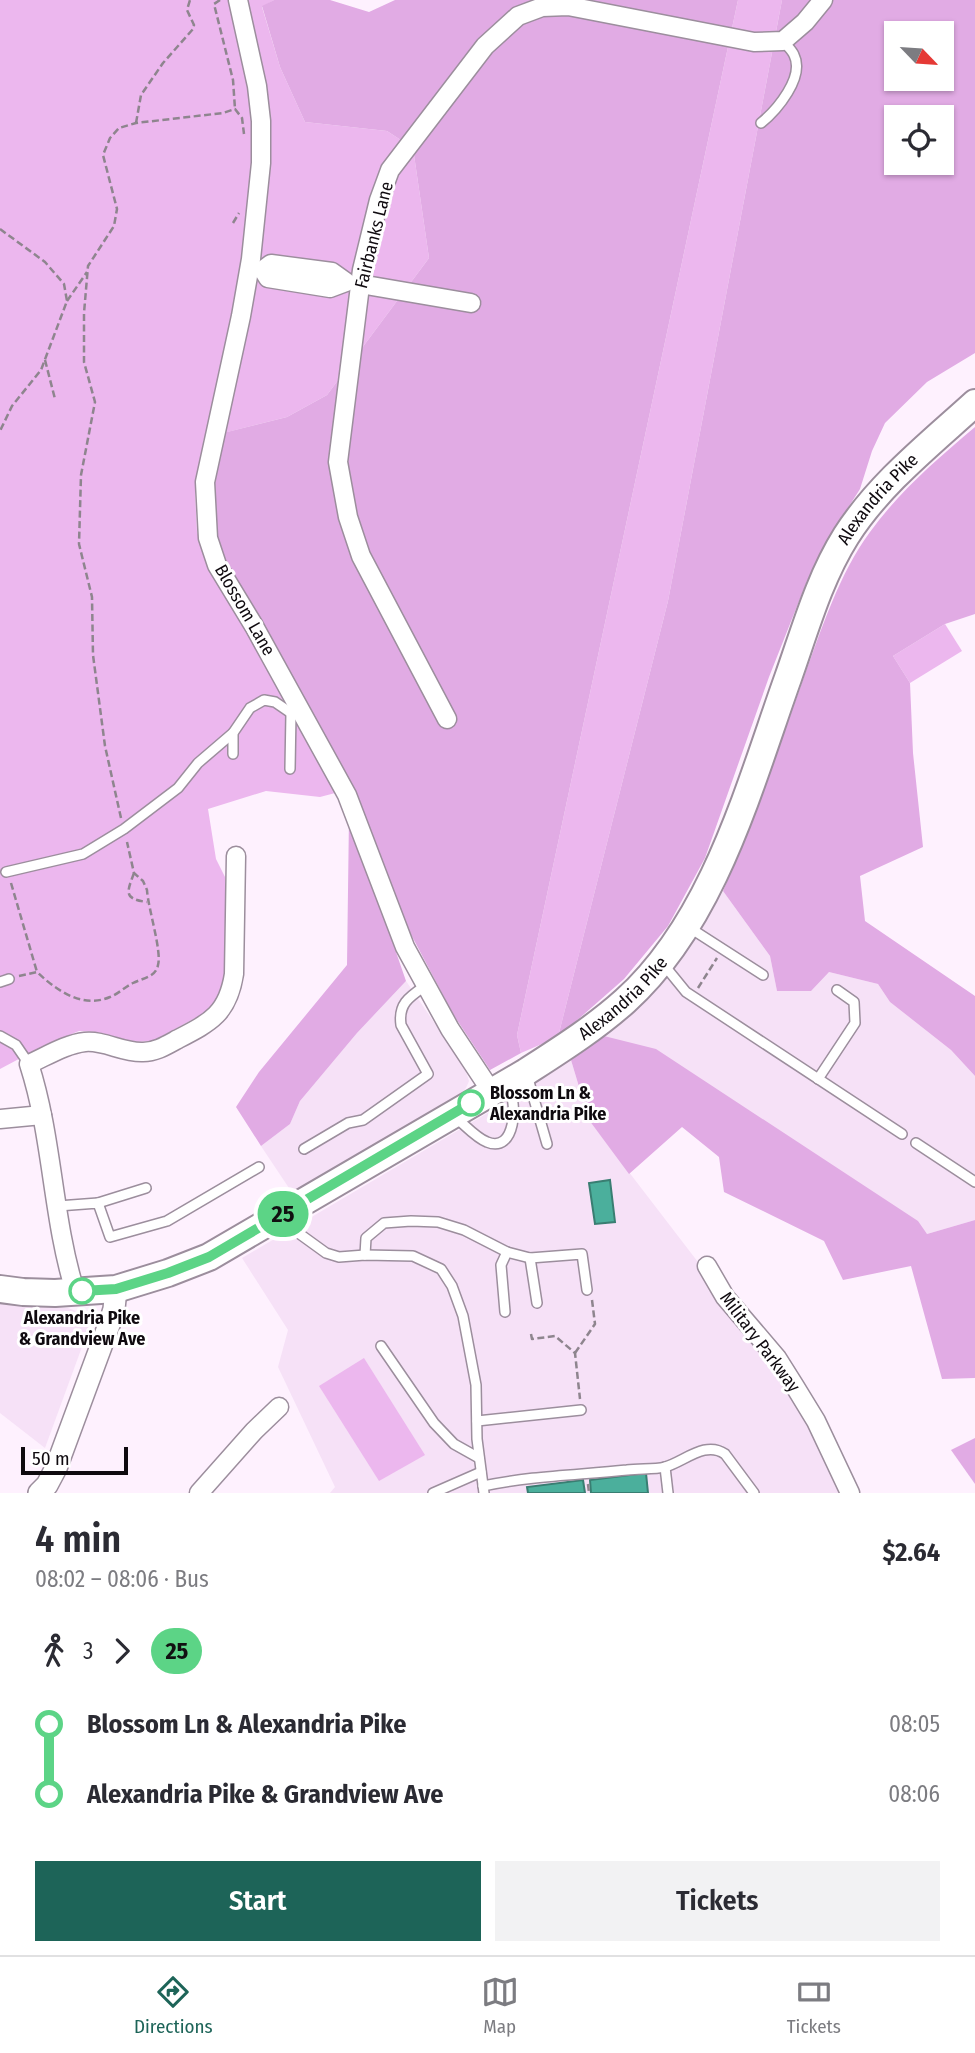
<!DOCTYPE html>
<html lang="en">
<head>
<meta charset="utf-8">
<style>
  :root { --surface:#fff; --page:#f2f2f3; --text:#2b2b33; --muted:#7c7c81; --line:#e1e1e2; --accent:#1d6458 }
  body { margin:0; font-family:"Fira Sans Condensed",sans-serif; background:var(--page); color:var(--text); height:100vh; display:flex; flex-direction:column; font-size:26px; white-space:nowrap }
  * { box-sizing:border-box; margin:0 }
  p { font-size:23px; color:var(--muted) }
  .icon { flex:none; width:38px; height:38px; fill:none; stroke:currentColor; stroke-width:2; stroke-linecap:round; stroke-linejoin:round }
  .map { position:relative; height:1493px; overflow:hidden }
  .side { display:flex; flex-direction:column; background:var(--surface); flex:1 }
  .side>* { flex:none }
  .badge { padding:0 14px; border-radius:23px; font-size:24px; line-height:46px }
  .needle { width:46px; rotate:115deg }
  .tools { position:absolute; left:884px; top:21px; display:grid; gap:14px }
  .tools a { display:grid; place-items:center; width:70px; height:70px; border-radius:0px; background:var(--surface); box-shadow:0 2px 5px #0004; font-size:35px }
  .scale { position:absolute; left:21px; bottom:18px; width:107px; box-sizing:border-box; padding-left:7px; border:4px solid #0f0a0f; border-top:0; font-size:19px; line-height:24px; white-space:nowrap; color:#0f0a0f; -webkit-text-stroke:5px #fff; paint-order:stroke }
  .map>.badge { position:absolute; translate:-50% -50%; box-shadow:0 0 0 4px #fff }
  .legs { display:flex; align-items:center; gap:10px; height:77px; padding:0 35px; font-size:23px }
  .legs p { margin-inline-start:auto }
  .head { display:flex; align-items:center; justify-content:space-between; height:119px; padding:0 35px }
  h1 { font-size:38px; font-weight:600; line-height:52px }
  .button { display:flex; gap:14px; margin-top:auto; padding:14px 35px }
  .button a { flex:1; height:80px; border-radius:0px; background:var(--accent); color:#fff; font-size:28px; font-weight:600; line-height:80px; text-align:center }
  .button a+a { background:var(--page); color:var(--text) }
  ul { padding:0 35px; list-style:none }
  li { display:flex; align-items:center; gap:24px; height:70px; font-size:26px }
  li i { display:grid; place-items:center; width:10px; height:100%; margin:0 9px; background:currentColor }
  li i::after { content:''; width:18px; height:18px; margin:-9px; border:5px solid; border-radius:50%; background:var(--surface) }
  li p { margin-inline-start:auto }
  li:first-child i { background:linear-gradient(#0000 50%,currentColor 0) }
  li:last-child i { background:linear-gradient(currentColor 50%,#0000 0) }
  .menu { display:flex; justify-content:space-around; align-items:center; height:98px; border-top:2px solid var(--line); background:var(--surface); font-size:19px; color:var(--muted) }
  .menu a { display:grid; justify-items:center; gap:4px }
  .menu .current { color:var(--accent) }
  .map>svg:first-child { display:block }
</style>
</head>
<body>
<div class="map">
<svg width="975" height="1493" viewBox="0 0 975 1493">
  <rect width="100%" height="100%" fill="#fef1fe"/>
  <g fill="#f6e1f7">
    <polygon points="723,891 770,956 777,991 829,972 878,984 890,1002 951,1050 975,1076 975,1220 927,1234 604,1036 648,998 684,955"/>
    <polygon points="406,981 465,1068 469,1081 466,1088 459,1096 293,1194 261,1146 290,1124 300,1101 357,1033"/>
    <polygon points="571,1060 589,1120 701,1266 744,1335 794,1393 842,1493 330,1493 335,1487 278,1367 288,1330 242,1258 496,1108"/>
    <polygon points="0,1303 68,1308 76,1311 90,1325 45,1448 0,1413"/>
  </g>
  <g fill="#ecb7ee">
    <polygon points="0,0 274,0 262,7 280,67 305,122 387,131 413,148 429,258 327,395 287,417 204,438 195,492 197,532 216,575 339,792 320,797 266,791 208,809 216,859 225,877 226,969 219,996 208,1011 153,1041 135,1042 97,1032 79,1031 47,1044 0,1069"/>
    <polygon points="738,0 782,0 668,601 558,1037 521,1053 517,1035"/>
    <polygon points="945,624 962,651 910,683 893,656"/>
    <polygon points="364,1358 425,1455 379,1481 319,1386"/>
  </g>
  <g fill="#e1abe4" fill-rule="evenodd">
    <polygon points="274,0 330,0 369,12 395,0 738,0 517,1035 521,1053 490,1070 453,1014 406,925 343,767 246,599 218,547 213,514 215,473 223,433 287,417 327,395 429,258 413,148 387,131 305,122 280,67 262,6"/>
    <path d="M782,0h193v353l-48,29 -42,41 -13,28 -12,38 -28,44 -25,48 -38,96 -64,181 -37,68 -44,53 -66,58 110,-436zM896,33h46v46h-46zM896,117h46v46h-46z"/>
    <path d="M975,427v187l-30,10 -52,32 17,27 3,70 10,94 -63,29 5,45 110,75v80l-24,-26 -61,-48 -12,-18 -49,-12 -18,19h-34l-7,-35 -47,-65c31,-70 55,-142 81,-214 18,-49 35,-103 66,-145 29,-40 67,-73 105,-105z"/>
    <polygon points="349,816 406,981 357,1033 300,1101 290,1124 261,1146 236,1107 259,1072 347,965"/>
    <polygon points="604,1036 656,1049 918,1221 927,1234 975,1220 975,1378 942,1379 911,1266 843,1280 824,1241 724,1192 719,1157 682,1127 629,1174 589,1120 571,1060"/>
    <polygon points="975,1438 975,1484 951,1450"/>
  </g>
  <g fill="#4baf9c" stroke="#397e72" stroke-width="2">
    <polygon points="610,1180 615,1222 595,1224 589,1183"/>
    <polygon points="646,1473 648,1493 591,1493 590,1480"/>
    <polygon points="583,1480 585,1493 528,1493 527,1487"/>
  </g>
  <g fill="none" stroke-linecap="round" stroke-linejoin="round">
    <g stroke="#9c8e9d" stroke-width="12">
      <g id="service">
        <path d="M761,123c16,-13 44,-46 33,-68 -2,-5 -8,-10 -11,-14"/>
        <polyline points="233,754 233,733 250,708 264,700 275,702 291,713 300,708"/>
        <polyline points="290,769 291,713"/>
        <polyline points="6,872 83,854 124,829 178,788 198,763 233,733"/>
        <polyline points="690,928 763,975"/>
        <polyline points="664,965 686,992 902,1134"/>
        <polyline points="0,982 9,979"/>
        <polyline points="0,1036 16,1045 29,1064"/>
        <polyline points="527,1075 547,1144"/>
        <polyline points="818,1079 855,1023 854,1002 837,990"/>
        <path d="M455,1117c9,7 21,21 32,25 29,12 31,-40 21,-55"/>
        <polyline points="916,1143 975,1182"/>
        <path d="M304,1149l44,-26 15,-3 65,-46 -27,-49c-3,-21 8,-28 24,-39"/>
        <polyline points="98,1203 146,1188"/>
        <polyline points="58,1206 98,1203 110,1237 167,1221 259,1167"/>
        <polyline points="279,1219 326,1253 339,1257 365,1255 413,1256 441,1269 452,1286 463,1316 476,1385 477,1439 484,1493"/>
        <polyline points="365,1255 366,1238 384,1223 411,1221 438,1222 464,1230 507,1252 530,1258 582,1254 587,1290"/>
        <polyline points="530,1258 537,1303"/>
        <polyline points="505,1312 501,1265 507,1252"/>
        <polyline points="381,1346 434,1423 454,1444 479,1458"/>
        <polyline points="477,1421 581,1410"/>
        <polyline points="665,1467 668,1493"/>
        <path d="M483,1486c47,-10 96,-11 144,-16 12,-2 26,0 38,-3 19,-5 40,-27 60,-13l29,39"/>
        <polyline points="433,1493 481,1472"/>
      </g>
    </g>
    <g stroke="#9c8e9d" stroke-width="21">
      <g id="minor">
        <polyline points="238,0 257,86 261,121 261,163 251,259 241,316 205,482 208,538 217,565 254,626 347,795 405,947 450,1029 491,1091"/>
        <polygon points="271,264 332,272 346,282 330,288 268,278 263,270"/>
        <polyline points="360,284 471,303"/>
        <polyline points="447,719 361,556 348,517 338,462 362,270 379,200 390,170 485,46 518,16 542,7 568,6 754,42 783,41 805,22 823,0"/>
        <polyline points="0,1119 42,1115"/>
        <polyline points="707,1266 725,1297 777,1358 794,1385 816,1421 850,1493"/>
        <path d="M75,1291c-23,-74 -22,-153 -46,-227 18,-8 37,-20 56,-22 19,-2 38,11 58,10 13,0 24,-7 35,-13 33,-17 50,-26 56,-65l2,-118"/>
        <polyline points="199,1493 254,1431 279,1407"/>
      </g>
    </g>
    <g stroke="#9c8e9d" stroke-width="24">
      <polyline id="tertiary" points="39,1493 47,1485 56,1468 110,1322 114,1309 116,1289"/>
    </g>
    <g stroke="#9c8e9d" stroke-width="30">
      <g id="primary">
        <path id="s1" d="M0,1289l23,3 32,1 61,-4 52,-16 41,-16 317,-185c34,-22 69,-44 99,-71 89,-80 124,-214 163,-323 17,-48 31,-99 58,-142 33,-52 84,-92 129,-133"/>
      </g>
    </g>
    <g stroke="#8e858e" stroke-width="2.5" stroke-dasharray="7 3.5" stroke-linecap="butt">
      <polyline points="220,0 214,4 233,80 235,109"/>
      <polyline points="136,123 141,95 163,63 193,29 194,25 187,10 190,0"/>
      <polyline points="233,223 239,213"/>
      <polyline points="0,229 45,262 64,284 67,301 41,370 12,406 0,431"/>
      <polyline points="67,301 87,272"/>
      <polyline points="45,360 55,399"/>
      <polyline points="121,818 105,746 93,655 92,597 79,544 81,475 95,402 84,362 84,313 88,266 114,226 117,209 103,155 110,138 119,128 136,123 223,113 235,109 242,118 244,134"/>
      <path d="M134,873c-7,19 -11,26 13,29"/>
      <polyline points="11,883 37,972"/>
      <path d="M19,976l18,-4c19,18 45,37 73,25 8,-3 15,-10 23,-14 10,-5 23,-6 25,-18 4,-14 -10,-57 -11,-75l-4,-9 -9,-8 -7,-31"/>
      <polyline points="698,988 717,958"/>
      <polyline points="531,1334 532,1339 555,1336 575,1353 580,1399"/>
      <polyline points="575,1353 595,1324 592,1300"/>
      <polyline points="588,1484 589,1493"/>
    </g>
    <use href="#service" stroke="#fff" stroke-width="9"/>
    <use href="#minor" stroke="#fff" stroke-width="18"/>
    <use href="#tertiary" stroke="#fff" stroke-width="21"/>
    <use href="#primary" stroke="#fff" stroke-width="26"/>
  </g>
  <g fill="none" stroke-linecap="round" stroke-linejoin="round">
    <g stroke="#fff" stroke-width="16">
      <polyline id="line-1" points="82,1291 116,1289 168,1273 209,1257 471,1103"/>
    </g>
    <use href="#line-1" stroke="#5cd486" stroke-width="10"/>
  </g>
  <g fill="#fff" stroke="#5cd486" stroke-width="3.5">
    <circle cx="471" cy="1103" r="12"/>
    <circle cx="82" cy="1291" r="12"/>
  </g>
  <g text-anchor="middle" stroke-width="6" stroke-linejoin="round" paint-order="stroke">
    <g font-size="18" fill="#0f0a0f" stroke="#fff">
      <text transform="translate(374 235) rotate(-76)" y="6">Fairbanks Lane</text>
      <text dy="6" stroke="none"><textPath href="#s1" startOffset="1272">Alexandria Pike</textPath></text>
      <text transform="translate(245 610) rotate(60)" y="6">Blossom Lane</text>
      <text dy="6" stroke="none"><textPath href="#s1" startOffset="704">Alexandria Pike</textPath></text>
      <text transform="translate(760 1342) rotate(53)" y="6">Military Parkway</text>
    </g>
    <g font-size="18" font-weight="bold" fill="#0f0a0f" stroke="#fff" text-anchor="start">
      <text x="490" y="1099">Blossom Ln &amp;<tspan x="490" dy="21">Alexandria Pike</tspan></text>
      <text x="82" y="1324" text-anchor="middle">Alexandria Pike<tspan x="82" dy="21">&amp; Grandview Ave</tspan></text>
    </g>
  </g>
</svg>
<div class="tools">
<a><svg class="needle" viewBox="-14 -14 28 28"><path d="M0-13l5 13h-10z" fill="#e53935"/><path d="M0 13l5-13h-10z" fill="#7c7c81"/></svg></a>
<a><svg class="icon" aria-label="locate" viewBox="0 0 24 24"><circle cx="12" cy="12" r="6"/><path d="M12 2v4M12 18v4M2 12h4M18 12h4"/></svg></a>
</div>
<div class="scale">50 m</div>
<b class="badge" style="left:283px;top:1214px;background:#5cd486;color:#111">25</b>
</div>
<section class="side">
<div class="head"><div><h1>4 min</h1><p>08:02 – 08:06 · Bus</p></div><b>$2.64</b></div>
<div class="legs"><svg class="icon" aria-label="walk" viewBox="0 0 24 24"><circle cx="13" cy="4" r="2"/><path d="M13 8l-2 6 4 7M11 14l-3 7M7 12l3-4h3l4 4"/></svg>3<svg class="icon" aria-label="forward" viewBox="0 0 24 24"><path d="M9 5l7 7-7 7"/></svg><b class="badge" style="background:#5cd486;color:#111">25</b></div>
<ul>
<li><i style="color:#5cd486"></i><b>Blossom Ln &amp; Alexandria Pike</b><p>08:05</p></li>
<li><i style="color:#5cd486"></i><b>Alexandria Pike &amp; Grandview Ave</b><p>08:06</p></li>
</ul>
<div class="button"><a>Start</a><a>Tickets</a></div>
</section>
<nav class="menu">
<a class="current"><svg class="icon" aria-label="directions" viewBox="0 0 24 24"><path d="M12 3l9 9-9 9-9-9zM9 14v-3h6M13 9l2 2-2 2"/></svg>Directions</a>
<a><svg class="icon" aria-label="map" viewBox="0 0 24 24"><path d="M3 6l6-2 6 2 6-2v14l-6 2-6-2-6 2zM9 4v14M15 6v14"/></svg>Map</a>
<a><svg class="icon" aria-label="tickets" viewBox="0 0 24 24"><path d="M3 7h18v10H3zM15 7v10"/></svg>Tickets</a>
</nav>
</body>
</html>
